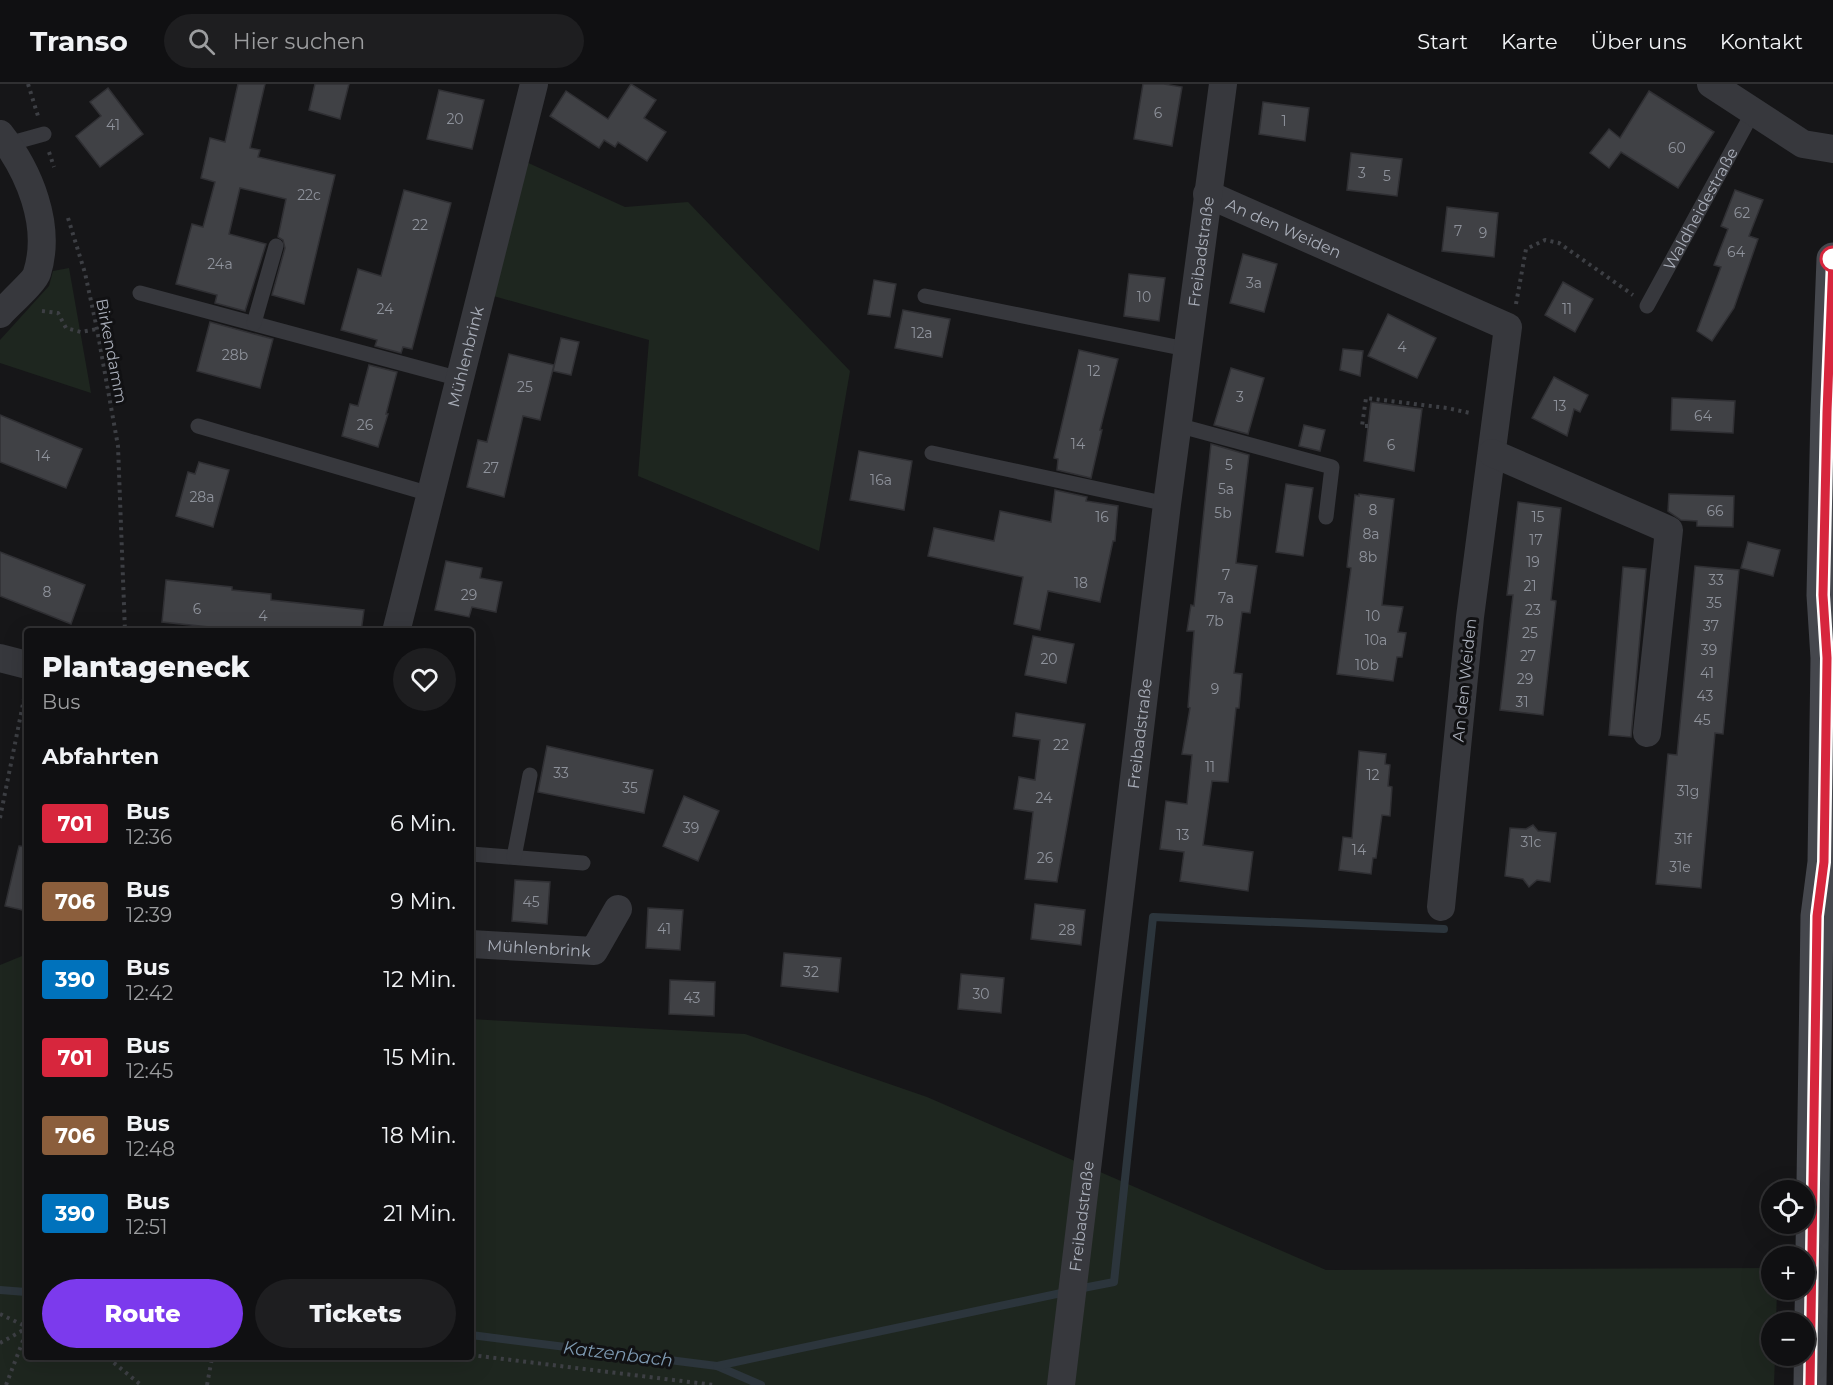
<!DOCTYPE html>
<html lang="de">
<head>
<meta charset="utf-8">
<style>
  :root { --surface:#101012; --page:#1e1e20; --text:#f1f3f6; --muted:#9c9d9f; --line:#303032; --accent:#7c3aed }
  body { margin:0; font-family:Montserrat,sans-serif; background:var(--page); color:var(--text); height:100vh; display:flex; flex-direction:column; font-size:22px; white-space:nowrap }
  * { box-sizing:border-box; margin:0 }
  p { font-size:20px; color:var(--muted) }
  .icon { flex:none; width:33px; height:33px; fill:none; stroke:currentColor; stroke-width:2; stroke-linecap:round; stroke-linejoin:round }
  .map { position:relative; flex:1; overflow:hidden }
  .sheet { position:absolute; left:24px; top:544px; width:450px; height:732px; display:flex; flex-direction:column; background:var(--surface); border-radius:6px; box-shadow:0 6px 24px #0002,0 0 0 2px var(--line) }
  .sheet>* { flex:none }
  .badge { padding:0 12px; border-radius:4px; font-size:21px; line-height:39px }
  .controls { position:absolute; left:1761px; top:1096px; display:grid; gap:12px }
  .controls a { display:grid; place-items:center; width:54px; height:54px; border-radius:50%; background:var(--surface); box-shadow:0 6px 24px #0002,0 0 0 2px var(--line); font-size:30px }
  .map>.badge { position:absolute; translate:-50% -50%; box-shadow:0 0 0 3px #fff }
  h2 { padding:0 18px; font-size:22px; line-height:54px }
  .round { display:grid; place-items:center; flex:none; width:63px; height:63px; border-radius:32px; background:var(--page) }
  .summary { display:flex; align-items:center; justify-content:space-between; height:102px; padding:0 18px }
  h1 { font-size:28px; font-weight:800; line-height:45px }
  .button { display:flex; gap:12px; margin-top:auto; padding:12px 18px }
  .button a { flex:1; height:69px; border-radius:36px; background:var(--accent); color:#fff; font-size:24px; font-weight:800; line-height:69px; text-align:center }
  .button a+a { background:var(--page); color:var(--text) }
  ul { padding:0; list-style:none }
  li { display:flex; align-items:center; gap:18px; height:78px; padding:0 18px }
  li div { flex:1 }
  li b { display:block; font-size:22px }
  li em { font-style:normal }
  li .badge { min-width:66px; font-weight:700; text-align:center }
  header { display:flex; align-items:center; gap:36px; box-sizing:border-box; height:84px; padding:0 30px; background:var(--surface); border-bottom:2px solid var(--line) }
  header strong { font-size:28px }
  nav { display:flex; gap:33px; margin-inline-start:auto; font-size:21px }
  .search { width:420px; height:54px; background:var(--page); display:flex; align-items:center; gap:15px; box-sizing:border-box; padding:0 21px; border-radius:33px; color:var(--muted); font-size:22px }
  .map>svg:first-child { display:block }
</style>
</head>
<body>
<header>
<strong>Transo</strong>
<div class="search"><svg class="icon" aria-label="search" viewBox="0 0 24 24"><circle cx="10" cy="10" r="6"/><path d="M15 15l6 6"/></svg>Hier suchen</div>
<nav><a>Start</a><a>Karte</a><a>Über uns</a><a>Kontakt</a></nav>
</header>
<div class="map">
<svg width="1833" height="1301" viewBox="0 0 1833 1301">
  <rect width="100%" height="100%" fill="#161618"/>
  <g fill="#1e261f">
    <polygon points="524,77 625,123 688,118 850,287 819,467 638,392 649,256 490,211"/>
    <polygon points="69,184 91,309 0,279 0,256 49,202 53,187"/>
    <polygon points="27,870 27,1274 471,1274 471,935 745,950 927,1013 1326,1186 1771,1184 1772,1206 1777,1206 1776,1239 1772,1239 1772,1272 1775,1272 1774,1301 0,1301 0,881"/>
  </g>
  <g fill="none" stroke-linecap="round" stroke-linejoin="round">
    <g stroke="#2c353c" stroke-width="8">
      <polyline points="1078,1205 1114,1198 1153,833 1444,845"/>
      <polyline points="0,1206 26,1208"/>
      <polyline points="471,1251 717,1282 761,1301"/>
      <polyline points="717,1282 1066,1208"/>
    </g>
  </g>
  <g fill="#404145" stroke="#303034" stroke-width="1.5">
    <polygon points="238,0 265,0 250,64 260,66 258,73 335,91 304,220 272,211 285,164 283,156 278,153 286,115 240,104 229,150 266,160 245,227 215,219 217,211 176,200 192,140 203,143 215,98 201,94 210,54 225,58"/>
    <polygon points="315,0 349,0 340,35 309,26"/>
    <polygon points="631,0 656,16 644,34 666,48 647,77 618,58 615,63 604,56 599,64 550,32 566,7 608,35"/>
    <polygon points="1143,0 1164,0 1182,3 1172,62 1134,55"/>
    <polygon points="108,4 143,50 100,83 76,52 101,32 90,18"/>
    <polygon points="439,6 484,16 472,65 427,55"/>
    <polygon points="1649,7 1714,48 1678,104 1621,68 1609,84 1590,69 1609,45 1620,54"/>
    <polygon points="1263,18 1309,24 1305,57 1259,50"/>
    <polygon points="1351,69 1402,75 1397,112 1347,106"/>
    <polygon points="404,106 451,119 412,265 403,263 401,269 375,262 377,256 341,246 358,185 381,192"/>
    <polygon points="1735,106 1763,116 1749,152 1758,155 1734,224 1712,257 1697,247 1721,183 1714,181 1728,145 1721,142"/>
    <polygon points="1447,123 1498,129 1494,173 1442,167"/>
    <polygon points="1243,170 1277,180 1264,228 1230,219"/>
    <polygon points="1129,190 1165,194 1159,237 1124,232"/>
    <polygon points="874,196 896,200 890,233 868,230"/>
    <polygon points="1563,198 1593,215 1575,248 1545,231"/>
    <polygon points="903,226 950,235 942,273 895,264"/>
    <polygon points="1388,230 1436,254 1417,294 1368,272"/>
    <polygon points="210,238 273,255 260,304 197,287"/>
    <polygon points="561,254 579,258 571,291 553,287"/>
    <polygon points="1343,265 1363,267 1360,292 1340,286"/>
    <polygon points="1079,266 1118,275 1100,346 1102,346 1091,394 1057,386 1058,375 1054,374"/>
    <polygon points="509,270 554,281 540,336 523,332 504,413 467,403 478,356 487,358"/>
    <polygon points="369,281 397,288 386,330 388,330 378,363 342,352 350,320 358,322"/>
    <polygon points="1231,284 1264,294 1248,350 1214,341"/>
    <polygon points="1554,293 1588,311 1580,328 1574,325 1567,352 1532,334"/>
    <polygon points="1672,314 1735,317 1733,349 1671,346"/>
    <polygon points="1371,318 1422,325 1414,387 1364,377"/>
    <polygon points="0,331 82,365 66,404 0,378"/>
    <polygon points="1304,341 1325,346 1320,367 1299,362"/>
    <polygon points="1211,360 1249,371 1236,479 1257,482 1250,529 1242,528 1234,589 1242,590 1239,624 1236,624 1228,698 1212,697 1203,761 1253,768 1248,807 1180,797 1184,768 1160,765 1166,717 1187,720 1192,671 1182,670 1190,624 1188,623 1194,547 1187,547 1191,521 1194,522"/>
    <polygon points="859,367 912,377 904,426 850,416"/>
    <polygon points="199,378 229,386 213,443 176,432 188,388 195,390"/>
    <polygon points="1286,400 1313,404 1303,472 1276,468"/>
    <polygon points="1055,406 1087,413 1086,417 1118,422 1115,457 1113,457 1100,518 1048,507 1040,546 1014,540 1023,493 928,472 934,444 994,457 1000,427 1051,438"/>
    <polygon points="1359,410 1394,415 1382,521 1403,523 1398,548 1406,549 1402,573 1397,573 1393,597 1337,590 1351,484 1347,483 1355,411 1359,412"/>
    <polygon points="1669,410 1734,412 1733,443 1697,442 1697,437 1681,436 1668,427"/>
    <polygon points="1518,418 1561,424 1551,516 1556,517 1543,631 1500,626 1513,511 1507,511"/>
    <polygon points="1748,458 1780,466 1773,492 1741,484"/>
    <polygon points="0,468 85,501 71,540 0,512"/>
    <polygon points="446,477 482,484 480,494 502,498 496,528 472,523 469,533 435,526"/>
    <polygon points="1695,482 1739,486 1723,650 1715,649 1701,804 1656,800 1668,670 1677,671"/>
    <polygon points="1623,483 1646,485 1631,653 1609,651"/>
    <polygon points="166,496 232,503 232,506 271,510 271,516 364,526 361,548 228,548 228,545 162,538"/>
    <polygon points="1033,552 1074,560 1066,599 1025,591"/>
    <polygon points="1016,629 1085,640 1057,798 1025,795 1033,728 1014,725 1019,693 1035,696 1040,656 1013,652"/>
    <polygon points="547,662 653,686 644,729 538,708"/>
    <polygon points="1359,667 1386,670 1385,680 1390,681 1388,702 1392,703 1390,732 1382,731 1376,774 1373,774 1371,790 1339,786 1343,753 1352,754"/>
    <polygon points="684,712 719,727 698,777 663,762"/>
    <polygon points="1533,741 1538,747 1556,749 1550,798 1537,796 1529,803 1523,795 1505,792 1510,744 1526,745"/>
    <polygon points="19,762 27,763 27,827 5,822"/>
    <polygon points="515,796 550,798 547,840 512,837"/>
    <polygon points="1035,820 1085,826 1081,861 1031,855"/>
    <polygon points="648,824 683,826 680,866 646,864"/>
    <polygon points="784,869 841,874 838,908 781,902"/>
    <polygon points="961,890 1004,894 1001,929 958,925"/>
    <polygon points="670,896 715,898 714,932 669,930"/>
  </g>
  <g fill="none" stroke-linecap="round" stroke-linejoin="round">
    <g stroke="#3d3f44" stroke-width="4" stroke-dasharray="3 4.5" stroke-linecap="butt">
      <polyline points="28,0 38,32"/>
      <polyline points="49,68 54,83"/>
      <polyline points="68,134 85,189 97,245 118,362 125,548"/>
      <polyline points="1516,220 1526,165 1545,156 1559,159 1633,211"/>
      <polyline points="42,227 58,229 66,244 81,248 97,245"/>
      <polyline points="1368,342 1362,342 1366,314 1447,324 1470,329"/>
      <polyline points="0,734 26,605"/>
      <polyline points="0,1230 27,1243"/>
      <polyline points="0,1259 27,1244"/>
      <polyline points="471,1271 714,1301"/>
      <polyline points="108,1274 141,1301"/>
      <polyline points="6,1301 27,1246"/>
      <polyline points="207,1301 212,1274"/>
    </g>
    <g stroke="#37383d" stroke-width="15">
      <polyline points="8,60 44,50"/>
      <polyline points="140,209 460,295"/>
      <polyline points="925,212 1186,265"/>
      <path id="s1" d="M1647,222l106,-194"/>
      <polyline points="254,239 276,162"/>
      <polyline points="1177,341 1332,383 1326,433"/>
      <polyline points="198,342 430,410"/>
      <polyline points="932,369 1167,420"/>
      <polyline points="471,770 583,779"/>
      <polyline points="514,773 530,691"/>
    </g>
    <g stroke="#37383d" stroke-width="28">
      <polyline points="1711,0 1803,60 1833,65"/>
      <path d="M0,50c29,37 52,91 37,139 -2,8 -30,33 -37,41"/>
      <path id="s2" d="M1207,110l301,133 -38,290 -29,290"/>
      <polyline points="1492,369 1669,446 1647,649"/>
      <path id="s3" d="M396,548l138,-548"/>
      <polyline points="0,574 27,581"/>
      <path id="s4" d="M471,860l123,7 24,-42"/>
      <path id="s5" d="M1061,1301l106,-881 56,-420"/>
    </g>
    <polyline stroke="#45474d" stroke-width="33" points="1810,1301 1817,832 1824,778 1827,574 1823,511 1827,328 1833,175"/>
  </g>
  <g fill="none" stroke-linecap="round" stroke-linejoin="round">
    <g stroke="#fff" stroke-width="14">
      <polyline id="line" points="1810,1301 1817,832 1824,778 1827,574 1823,511 1827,328 1833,175"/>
    </g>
    <use href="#line" stroke="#d7263d" stroke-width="9"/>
  </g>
  <circle fill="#fff" stroke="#d7263d" stroke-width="3" cx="1833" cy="175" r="12"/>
  <g text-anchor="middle" stroke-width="6" stroke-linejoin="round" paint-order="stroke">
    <g font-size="14" fill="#8e929b">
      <text x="1158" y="34">6</text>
      <text x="455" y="40">20</text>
      <text x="1284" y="42">1</text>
      <text x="113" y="46">41</text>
      <text x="1677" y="69">60</text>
      <text x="1362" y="94">3</text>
      <text x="1387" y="97">5</text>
      <text x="309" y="116">22c</text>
      <text x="1742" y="134">62</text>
      <text x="420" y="146">22</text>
      <text x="1458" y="152">7</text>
      <text x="1483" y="154">9</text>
      <text x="1736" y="173">64</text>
      <text x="220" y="185">24a</text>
      <text x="1254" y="204">3a</text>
      <text x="1144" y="218">10</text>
      <text x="385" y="230">24</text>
      <text x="1567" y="230">11</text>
      <text x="922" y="254">12a</text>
      <text x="1402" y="268">4</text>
      <text x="235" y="276">28b</text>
      <text x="1094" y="292">12</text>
      <text x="525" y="308">25</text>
      <text x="1240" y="318">3</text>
      <text x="1560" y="327">13</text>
      <text x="1703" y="337">64</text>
      <text x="365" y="346">26</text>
      <text x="1078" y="365">14</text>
      <text x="1391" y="366">6</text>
      <text x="43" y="377">14</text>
      <text x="1229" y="386">5</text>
      <text x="491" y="389">27</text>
      <text x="881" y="401">16a</text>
      <text x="1226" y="410">5a</text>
      <text x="202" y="418">28a</text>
      <text x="1373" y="431">8</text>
      <text x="1715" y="432">66</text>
      <text x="1223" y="434">5b</text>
      <text x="1102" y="438">16</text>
      <text x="1538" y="438">15</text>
      <text x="1371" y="455">8a</text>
      <text x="1536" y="461">17</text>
      <text x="1368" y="478">8b</text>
      <text x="1533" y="483">19</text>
      <text x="1226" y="496">7</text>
      <text x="1716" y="501">33</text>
      <text x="1081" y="504">18</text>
      <text x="1530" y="507">21</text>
      <text x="47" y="513">8</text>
      <text x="469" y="516">29</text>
      <text x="1226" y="519">7a</text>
      <text x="1714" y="524">35</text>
      <text x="197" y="530">6</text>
      <text x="1533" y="531">23</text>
      <text x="263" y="537">4</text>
      <text x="1373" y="537">10</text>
      <text x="1215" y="542">7b</text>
      <text x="1711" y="547">37</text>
      <text x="1530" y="554">25</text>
      <text x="1376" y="561">10a</text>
      <text x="1709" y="571">39</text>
      <text x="1528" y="577">27</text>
      <text x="1049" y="580">20</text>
      <text x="1367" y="586">10b</text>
      <text x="1707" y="594">41</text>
      <text x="1525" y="600">29</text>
      <text x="1215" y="610">9</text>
      <text x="1705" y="617">43</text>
      <text x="1522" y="623">31</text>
      <text x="1702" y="641">45</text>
      <text x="1061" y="666">22</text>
      <text x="1210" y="688">11</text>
      <text x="561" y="694">33</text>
      <text x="1373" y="696">12</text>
      <text x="630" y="709">35</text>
      <text x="1688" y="712">31g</text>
      <text x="1044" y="719">24</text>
      <text x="691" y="749">39</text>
      <text x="1183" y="756">13</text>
      <text x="1683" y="760">31f</text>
      <text x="1531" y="763">31c</text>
      <text x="1359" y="771">14</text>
      <text x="1045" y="779">26</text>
      <text x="1680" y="788">31e</text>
      <text x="531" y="823">45</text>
      <text x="664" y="850">41</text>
      <text x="1067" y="851">28</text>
      <text x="811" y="893">32</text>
      <text x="981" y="915">30</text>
      <text x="692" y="919">43</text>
    </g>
    <g font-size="16" fill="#a8adb8" stroke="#111113">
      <text dy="6" stroke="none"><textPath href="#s1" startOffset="111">Waldheidestraße</textPath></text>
      <text dy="6" stroke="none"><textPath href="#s2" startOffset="84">An den Weiden</textPath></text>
      <text dy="6" stroke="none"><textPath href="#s5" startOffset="1142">Freibadstraße</textPath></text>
      <text transform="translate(112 267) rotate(79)" y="6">Birkendamm</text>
      <text dy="6" stroke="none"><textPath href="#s3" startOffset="284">Mühlenbrink</textPath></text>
      <text transform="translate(1464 596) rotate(-84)" y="6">An den Weiden</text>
      <text dy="6" stroke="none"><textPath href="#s5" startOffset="656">Freibadstraße</textPath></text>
      <text dy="6" stroke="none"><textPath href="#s4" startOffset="68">Mühlenbrink</textPath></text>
      <text dy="6" stroke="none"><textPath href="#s5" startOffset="170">Freibadstraße</textPath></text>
    </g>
    <g font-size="18" font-style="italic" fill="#7f9bb3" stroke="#111113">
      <text transform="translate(618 1270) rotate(7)" y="6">Katzenbach</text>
    </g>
  </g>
</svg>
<div class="controls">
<a><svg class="icon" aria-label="locate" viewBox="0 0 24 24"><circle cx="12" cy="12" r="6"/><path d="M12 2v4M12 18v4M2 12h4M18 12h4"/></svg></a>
<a>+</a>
<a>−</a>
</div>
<section class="sheet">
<div class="summary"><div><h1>Plantageneck</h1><p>Bus</p></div><a class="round"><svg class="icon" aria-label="heart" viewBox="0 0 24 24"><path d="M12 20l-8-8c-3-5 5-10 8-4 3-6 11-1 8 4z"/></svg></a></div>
<h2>Abfahrten</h2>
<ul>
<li><span class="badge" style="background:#d7263d;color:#fff">701</span><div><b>Bus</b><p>12:36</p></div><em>6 Min.</em></li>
<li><span class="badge" style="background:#8b5e3c;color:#fff">706</span><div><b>Bus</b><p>12:39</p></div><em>9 Min.</em></li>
<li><span class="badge" style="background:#0072bc;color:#fff">390</span><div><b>Bus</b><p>12:42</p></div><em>12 Min.</em></li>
<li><span class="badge" style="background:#d7263d;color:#fff">701</span><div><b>Bus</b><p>12:45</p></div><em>15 Min.</em></li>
<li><span class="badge" style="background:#8b5e3c;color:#fff">706</span><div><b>Bus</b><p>12:48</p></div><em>18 Min.</em></li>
<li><span class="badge" style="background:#0072bc;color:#fff">390</span><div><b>Bus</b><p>12:51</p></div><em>21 Min.</em></li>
</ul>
<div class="button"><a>Route</a><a>Tickets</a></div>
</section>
</div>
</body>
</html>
